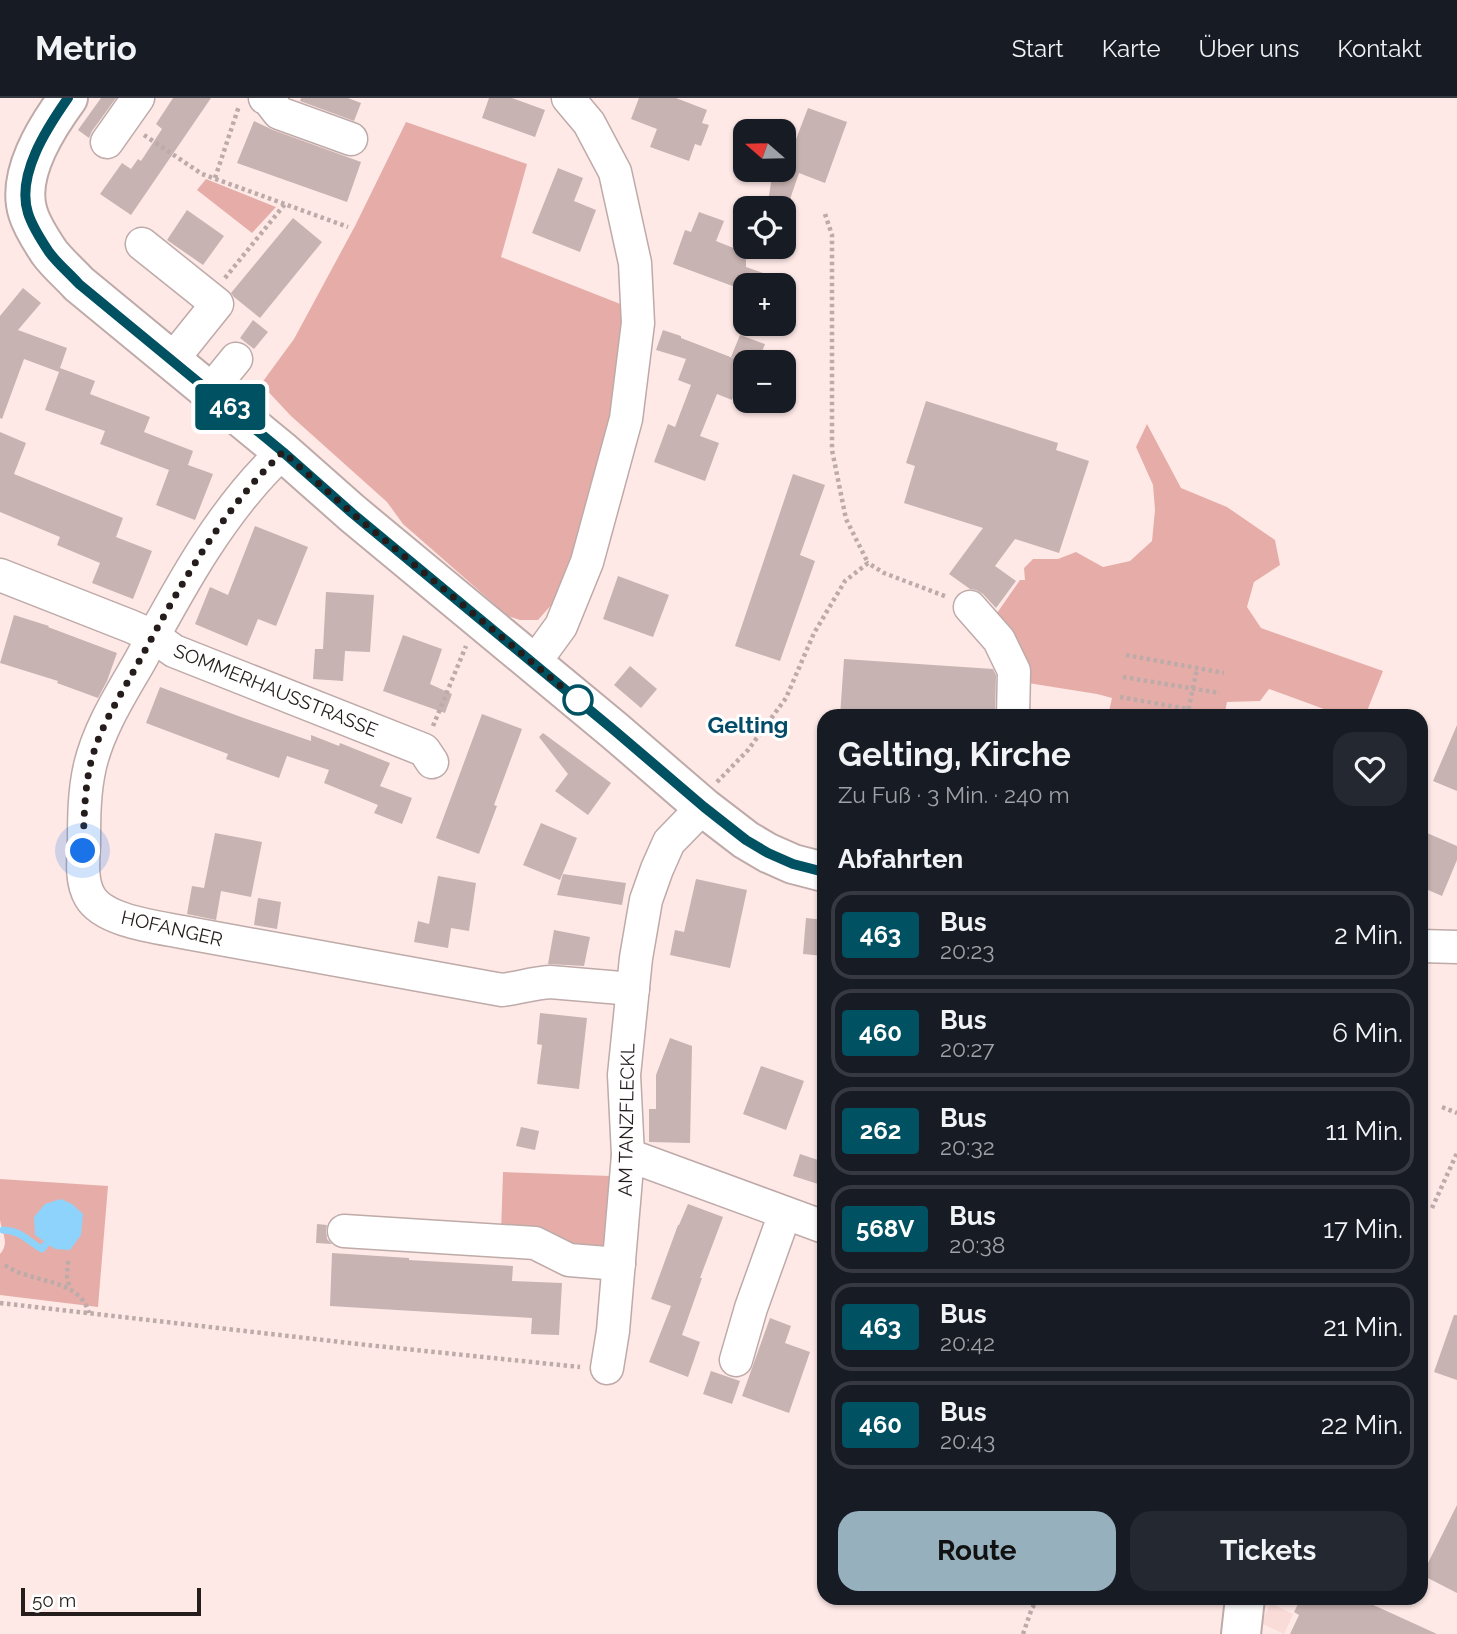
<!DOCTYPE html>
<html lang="de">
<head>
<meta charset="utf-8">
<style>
  :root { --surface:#171b24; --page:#242831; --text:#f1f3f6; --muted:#9ea1a6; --line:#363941; --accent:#97b0be }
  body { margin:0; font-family:Raleway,sans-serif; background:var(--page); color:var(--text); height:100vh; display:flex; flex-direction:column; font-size:26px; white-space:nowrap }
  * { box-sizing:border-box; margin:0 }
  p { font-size:23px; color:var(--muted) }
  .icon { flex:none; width:38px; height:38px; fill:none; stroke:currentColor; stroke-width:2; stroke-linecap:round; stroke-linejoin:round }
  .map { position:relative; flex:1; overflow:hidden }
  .panel { position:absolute; left:817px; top:611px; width:611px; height:896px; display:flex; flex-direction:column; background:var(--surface); border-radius:21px; box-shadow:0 2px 5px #0004 }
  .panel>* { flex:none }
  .badge { padding:0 14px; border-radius:5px; font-size:24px; line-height:46px }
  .needle { width:46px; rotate:290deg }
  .buttons { position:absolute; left:733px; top:21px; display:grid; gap:14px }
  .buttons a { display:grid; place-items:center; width:63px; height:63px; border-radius:14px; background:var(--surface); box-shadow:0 2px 5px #0004; font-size:35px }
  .scale { position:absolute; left:21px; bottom:18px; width:180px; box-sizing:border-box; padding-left:7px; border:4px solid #241d1c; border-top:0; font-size:19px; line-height:24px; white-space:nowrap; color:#241d1c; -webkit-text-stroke:5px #fff; paint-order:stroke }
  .you { position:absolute; width:35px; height:35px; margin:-18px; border:5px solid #fff; border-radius:50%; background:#1a73e8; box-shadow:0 0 0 10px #1a73e833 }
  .map>.badge { position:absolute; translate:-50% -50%; box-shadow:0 0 0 4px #fff }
  h2 { padding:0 21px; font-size:26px; line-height:63px }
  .round { display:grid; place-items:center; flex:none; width:74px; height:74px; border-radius:21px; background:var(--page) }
  .headline { display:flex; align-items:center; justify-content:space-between; height:119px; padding:0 21px }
  h1 { font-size:33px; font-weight:700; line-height:52px }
  .primary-button { display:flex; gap:14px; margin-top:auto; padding:14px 21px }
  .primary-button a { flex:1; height:80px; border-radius:21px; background:var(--accent); color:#111; font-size:28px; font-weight:700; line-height:80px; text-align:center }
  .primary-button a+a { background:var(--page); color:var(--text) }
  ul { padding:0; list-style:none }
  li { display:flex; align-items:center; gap:21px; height:88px; margin:0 14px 10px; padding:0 7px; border:4px solid var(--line); border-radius:21px }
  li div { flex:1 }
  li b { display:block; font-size:26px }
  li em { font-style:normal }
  li .badge { min-width:77px; font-weight:700; text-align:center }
  header { display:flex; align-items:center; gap:42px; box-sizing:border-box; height:98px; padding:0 35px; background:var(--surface); border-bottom:2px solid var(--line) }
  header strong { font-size:33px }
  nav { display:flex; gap:38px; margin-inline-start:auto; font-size:24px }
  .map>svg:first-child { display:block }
</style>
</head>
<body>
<header>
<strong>Metrio</strong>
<nav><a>Start</a><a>Karte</a><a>Über uns</a><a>Kontakt</a></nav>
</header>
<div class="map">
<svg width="1457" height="1536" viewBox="0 0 1457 1536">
  <rect width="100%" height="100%" fill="#fee9e7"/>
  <polygon fill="#f9dbd8" points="1271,1505 1293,1516 1284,1536 1261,1525"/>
  <g fill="#e6ada8">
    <polygon points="406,24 527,66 501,159 633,211 624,280 569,487 538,522 520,522 508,518 403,426 387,404 291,318 261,286 294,241 355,128"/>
    <polygon points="206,81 276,109 252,135 197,92"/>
    <polygon points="1147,326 1181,390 1227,409 1275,442 1280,467 1254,484 1247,509 1261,530 1383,573 1365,618 1343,618 1269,591 1260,603 1227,604 1224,618 1108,618 1112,600 1097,596 1028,585 997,515 1020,482 1025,482 1024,470 1033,461 1058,461 1076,454 1103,469 1130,463 1152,443 1155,412 1153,387 1136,349"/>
    <polygon points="503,1074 610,1078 607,1159 501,1135"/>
    <path d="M0,1081l108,7 -10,121 -98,-12v-41c10,-11 2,-21 0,-34 0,-12 0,-28 0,-41z"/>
  </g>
  <polygon fill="#8dd3fb" points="61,1101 72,1106 83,1116 81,1137 70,1152 55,1151 35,1137 34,1119 45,1106"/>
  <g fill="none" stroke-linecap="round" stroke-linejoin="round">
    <path stroke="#8dd3fb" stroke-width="7" d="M3,1132c19,1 23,10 39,19l5,-6"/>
  </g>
  <g fill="#c7b3b1">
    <polygon points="101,0 116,0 92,33 89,40 78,32"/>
    <polygon points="173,0 211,0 131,117 100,96 122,65 131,71 138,61 141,63 162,31 156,26"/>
    <polygon points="301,0 348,0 361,5 354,23 300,3"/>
    <polygon points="489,0 512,0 545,12 535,39 482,20"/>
    <polygon points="639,0 676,0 707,12 702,25 709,27 701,48 695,46 689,63 650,49 657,31 631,21"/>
    <polygon points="808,10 847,24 825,85 799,75 787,110 767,110 773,72 790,72 785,70"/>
    <polygon points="254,23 273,32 361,64 347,104 237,65"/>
    <polygon points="558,70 583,80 574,103 596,112 580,154 532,135"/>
    <polygon points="187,112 224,138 203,167 167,142"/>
    <polygon points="699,114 724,123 716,143 746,155 746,169 790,184 789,187 746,187 746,193 673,166 685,132 691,134"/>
    <polygon points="293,120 322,144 260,220 234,199 231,195"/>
    <polygon points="23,190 41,205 18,232 67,250 60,270 95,283 90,296 150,319 144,334 193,353 188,367 213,376 195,422 156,407 169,372 100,346 105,333 45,312 59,274 24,261 2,321 0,320 0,218"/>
    <polygon points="253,222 268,234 254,251 240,240"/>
    <polygon points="663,232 681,238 681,240 746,265 732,302 717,296 700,338 719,345 705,383 654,364 668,326 675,329 691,287 678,282 686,261 656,252"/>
    <polygon points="740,237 765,246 758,264 744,264 731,259"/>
    <polygon points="926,303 1058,345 1056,352 1089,363 1059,455 1015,441 995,468 1016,483 996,510 983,496 976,492 970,491 949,476 983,430 904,405 915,368 906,365"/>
    <polygon points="0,334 26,345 14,376 123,420 116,439 152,453 133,501 92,485 100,465 57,447 60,439 0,414"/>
    <polygon points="793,376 825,387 800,457 815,463 780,563 735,548"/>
    <polygon points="255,428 308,449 276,528 258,521 247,548 195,526 210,489 228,497"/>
    <polygon points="618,478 669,497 653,539 603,521"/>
    <polygon points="326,494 374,497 370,554 345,553 343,583 313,581 315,551 323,551"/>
    <polygon points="14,517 49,528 48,529 117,555 107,583 98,600 57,585 58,583 0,565"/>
    <polygon points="403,537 442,551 430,586 452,596 445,615 383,593"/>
    <polygon points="844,561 993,571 996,577 995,618 950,618 903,614 902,618 840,618"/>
    <polygon points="630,568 657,591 641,610 614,587"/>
    <polygon points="160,589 241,619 311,643 311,637 339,648 340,645 390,665 380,688 412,700 402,726 374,715 378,707 324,685 329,672 287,658 279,680 226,661 228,656 146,625"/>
    <polygon points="482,616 522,631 494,707 497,708 479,756 436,740"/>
    <polygon points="1457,627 1457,693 1433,683"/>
    <polygon points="543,635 611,685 588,717 555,693 568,676 539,639"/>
    <polygon points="541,725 577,740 560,782 523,767"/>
    <polygon points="215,735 262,744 251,799 221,793 216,822 187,816 192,788 204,790"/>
    <polygon points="1427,735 1457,748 1457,762 1442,798 1421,789 1421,749"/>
    <polygon points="563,776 626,785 622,807 557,797"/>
    <polygon points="438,778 476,785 469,833 451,830 448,850 414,844 418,823 429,826"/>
    <polygon points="696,781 747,792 730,870 670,857 675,832 684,834"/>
    <polygon points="258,800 281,804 277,831 254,827"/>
    <polygon points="806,820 824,822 824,858 803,856"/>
    <polygon points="554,832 590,839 584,868 548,866"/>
    <polygon points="540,915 587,920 579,991 537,986 542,947 537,946"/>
    <polygon points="670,940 692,948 690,1045 649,1044 649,1011 656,1011 656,977"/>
    <polygon points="761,968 804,983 786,1032 743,1016"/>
    <polygon points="521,1029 539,1033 535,1052 516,1048"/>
    <polygon points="800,1056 824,1064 818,1086 793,1078"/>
    <polygon points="688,1106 723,1119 700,1180 702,1180 682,1237 700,1244 688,1279 649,1264 671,1208 651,1201 678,1127 679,1127"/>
    <polygon points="317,1126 327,1127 326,1133 327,1141 332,1146 316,1145"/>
    <polygon points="332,1155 409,1160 409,1162 513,1168 512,1183 562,1185 559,1237 531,1236 532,1220 330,1208"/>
    <polygon points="1454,1217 1457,1217 1457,1282 1434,1274"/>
    <polygon points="770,1220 791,1228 785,1245 810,1254 789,1315 742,1298"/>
    <polygon points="711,1273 740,1283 732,1306 703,1296"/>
    <polygon points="1457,1407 1457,1495 1422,1477"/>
    <polygon points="1301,1500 1358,1500 1437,1536 1290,1536 1299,1517 1294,1514"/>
  </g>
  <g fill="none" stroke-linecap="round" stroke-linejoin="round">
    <g stroke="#beaaa8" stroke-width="35">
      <g id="minor">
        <polyline points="265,0 269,2 279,15 351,41"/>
        <polyline points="107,44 138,0"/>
        <polyline points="142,146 217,206 172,262"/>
        <polyline points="210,293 236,261"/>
        <path d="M283,354c-62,58 -103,135 -143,209 -19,33 -41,67 -50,105 -6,26 -6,52 -6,79 -1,17 -3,37 6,52 14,24 66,30 92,35l320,58c16,-2 32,-7 48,-8l83,7"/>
        <polyline points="0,477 130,528 153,538 174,553 424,652 432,664"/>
        <polyline points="970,509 999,542 1014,573 1013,618"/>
        <polyline points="533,564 545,550 561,528 587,464 626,321 638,225 635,165 615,74 589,25 568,0"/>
        <polyline points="1421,848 1457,849"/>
        <polyline points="628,1057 824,1129"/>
        <polyline points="344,1133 535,1145 569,1162 619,1166"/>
        <polyline points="736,1262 751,1210 785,1115"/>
        <polyline points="607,1270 613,1233 628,1057 624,977 636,860 646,802 657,771 669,744 703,709"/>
      </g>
    </g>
    <g stroke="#beaaa8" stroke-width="42">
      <g id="major">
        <path d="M68,0c-22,30 -52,77 -40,115 4,13 13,27 21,39 8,11 20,21 30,32l204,168 69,61 263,218 88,76 43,33 22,13 25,11 31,8"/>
        <polyline points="1241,1536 1245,1500"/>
      </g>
    </g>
    <g stroke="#bcaba9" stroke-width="4.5" stroke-dasharray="3.5 3.5" stroke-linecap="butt">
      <polyline points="144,37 202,76 348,129"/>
      <polyline points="215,80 239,8"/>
      <polyline points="825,116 832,137 832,352 846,421 868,465"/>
      <polyline points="225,180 285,106"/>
      <polyline points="1126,557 1224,575"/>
      <polyline points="1123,579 1220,595"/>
      <polyline points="1120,599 1188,611"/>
      <polyline points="1187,618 1197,571"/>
      <polyline points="433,628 466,548"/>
      <polyline points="717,684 748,652 786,600 814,535 845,483 868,465 884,475 947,499"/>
      <polyline points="1442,1009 1457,1015"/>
      <polyline points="1432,1110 1457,1055"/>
      <polyline points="68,1163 67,1179 70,1191"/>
      <path d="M5,1167c26,19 74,12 84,48"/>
      <polyline points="0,1205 367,1247 580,1269"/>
      <polyline points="1023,1536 1032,1510 1039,1500"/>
    </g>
    <use href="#minor" stroke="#fff" stroke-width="32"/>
    <use href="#major" stroke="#fff" stroke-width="38"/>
  </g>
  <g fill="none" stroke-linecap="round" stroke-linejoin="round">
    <g stroke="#fff" stroke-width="16">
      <path id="line" d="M68,0c-21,30 -52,77 -40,115 4,13 13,27 21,39 8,11 20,21 30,32l204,168 69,61 263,218 89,76 42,33 22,13 25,11 31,8"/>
    </g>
    <use href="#line" stroke="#005262" stroke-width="10"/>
    <path stroke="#241d1c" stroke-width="7" stroke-dasharray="0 12.6" d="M83,753c1,-29 1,-57 7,-85 8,-36 29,-68 47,-101 41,-75 83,-154 146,-213l69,61 228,189 -2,-2"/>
  </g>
  <circle fill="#fff" stroke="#005262" stroke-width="3.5" cx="578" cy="602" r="14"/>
  <g text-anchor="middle" stroke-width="6" stroke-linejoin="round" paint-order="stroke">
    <g font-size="19" fill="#241d1c" stroke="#fff">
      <text transform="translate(276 592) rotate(22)" y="7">SOMMERHAUSSTRASSE</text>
      <text transform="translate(172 830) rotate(13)" y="7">HOFANGER</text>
      <text transform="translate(626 1022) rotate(-89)" y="7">AM TANZFLECKL</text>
    </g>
    <g font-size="23" font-weight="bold" fill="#044b69" stroke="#fff">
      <text x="748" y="635">Gelting</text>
    </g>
  </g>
</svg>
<div class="buttons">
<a><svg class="needle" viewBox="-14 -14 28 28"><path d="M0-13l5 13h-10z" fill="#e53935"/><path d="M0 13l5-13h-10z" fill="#9ea1a6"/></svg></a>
<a><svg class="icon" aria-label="locate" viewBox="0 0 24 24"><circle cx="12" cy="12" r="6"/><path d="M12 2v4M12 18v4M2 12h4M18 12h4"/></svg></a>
<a>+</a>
<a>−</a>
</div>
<div class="scale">50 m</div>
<div class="you" style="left:83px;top:753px"></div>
<b class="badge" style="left:230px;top:309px;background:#005262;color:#fff">463</b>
<section class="panel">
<div class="headline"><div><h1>Gelting, Kirche</h1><p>Zu Fuß · 3 Min. · 240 m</p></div><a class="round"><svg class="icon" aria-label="heart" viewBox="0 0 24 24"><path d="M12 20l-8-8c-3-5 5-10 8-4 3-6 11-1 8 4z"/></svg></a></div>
<h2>Abfahrten</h2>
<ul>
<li><span class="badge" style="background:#005262;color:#fff">463</span><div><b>Bus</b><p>20:23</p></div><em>2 Min.</em></li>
<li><span class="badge" style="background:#005262;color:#fff">460</span><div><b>Bus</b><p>20:27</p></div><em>6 Min.</em></li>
<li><span class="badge" style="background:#005262;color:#fff">262</span><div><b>Bus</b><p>20:32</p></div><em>11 Min.</em></li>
<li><span class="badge" style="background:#005262;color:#fff">568V</span><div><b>Bus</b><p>20:38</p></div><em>17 Min.</em></li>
<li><span class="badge" style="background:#005262;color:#fff">463</span><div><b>Bus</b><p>20:42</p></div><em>21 Min.</em></li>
<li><span class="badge" style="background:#005262;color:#fff">460</span><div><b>Bus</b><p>20:43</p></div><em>22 Min.</em></li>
</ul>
<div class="primary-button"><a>Route</a><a>Tickets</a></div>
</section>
</div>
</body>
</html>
